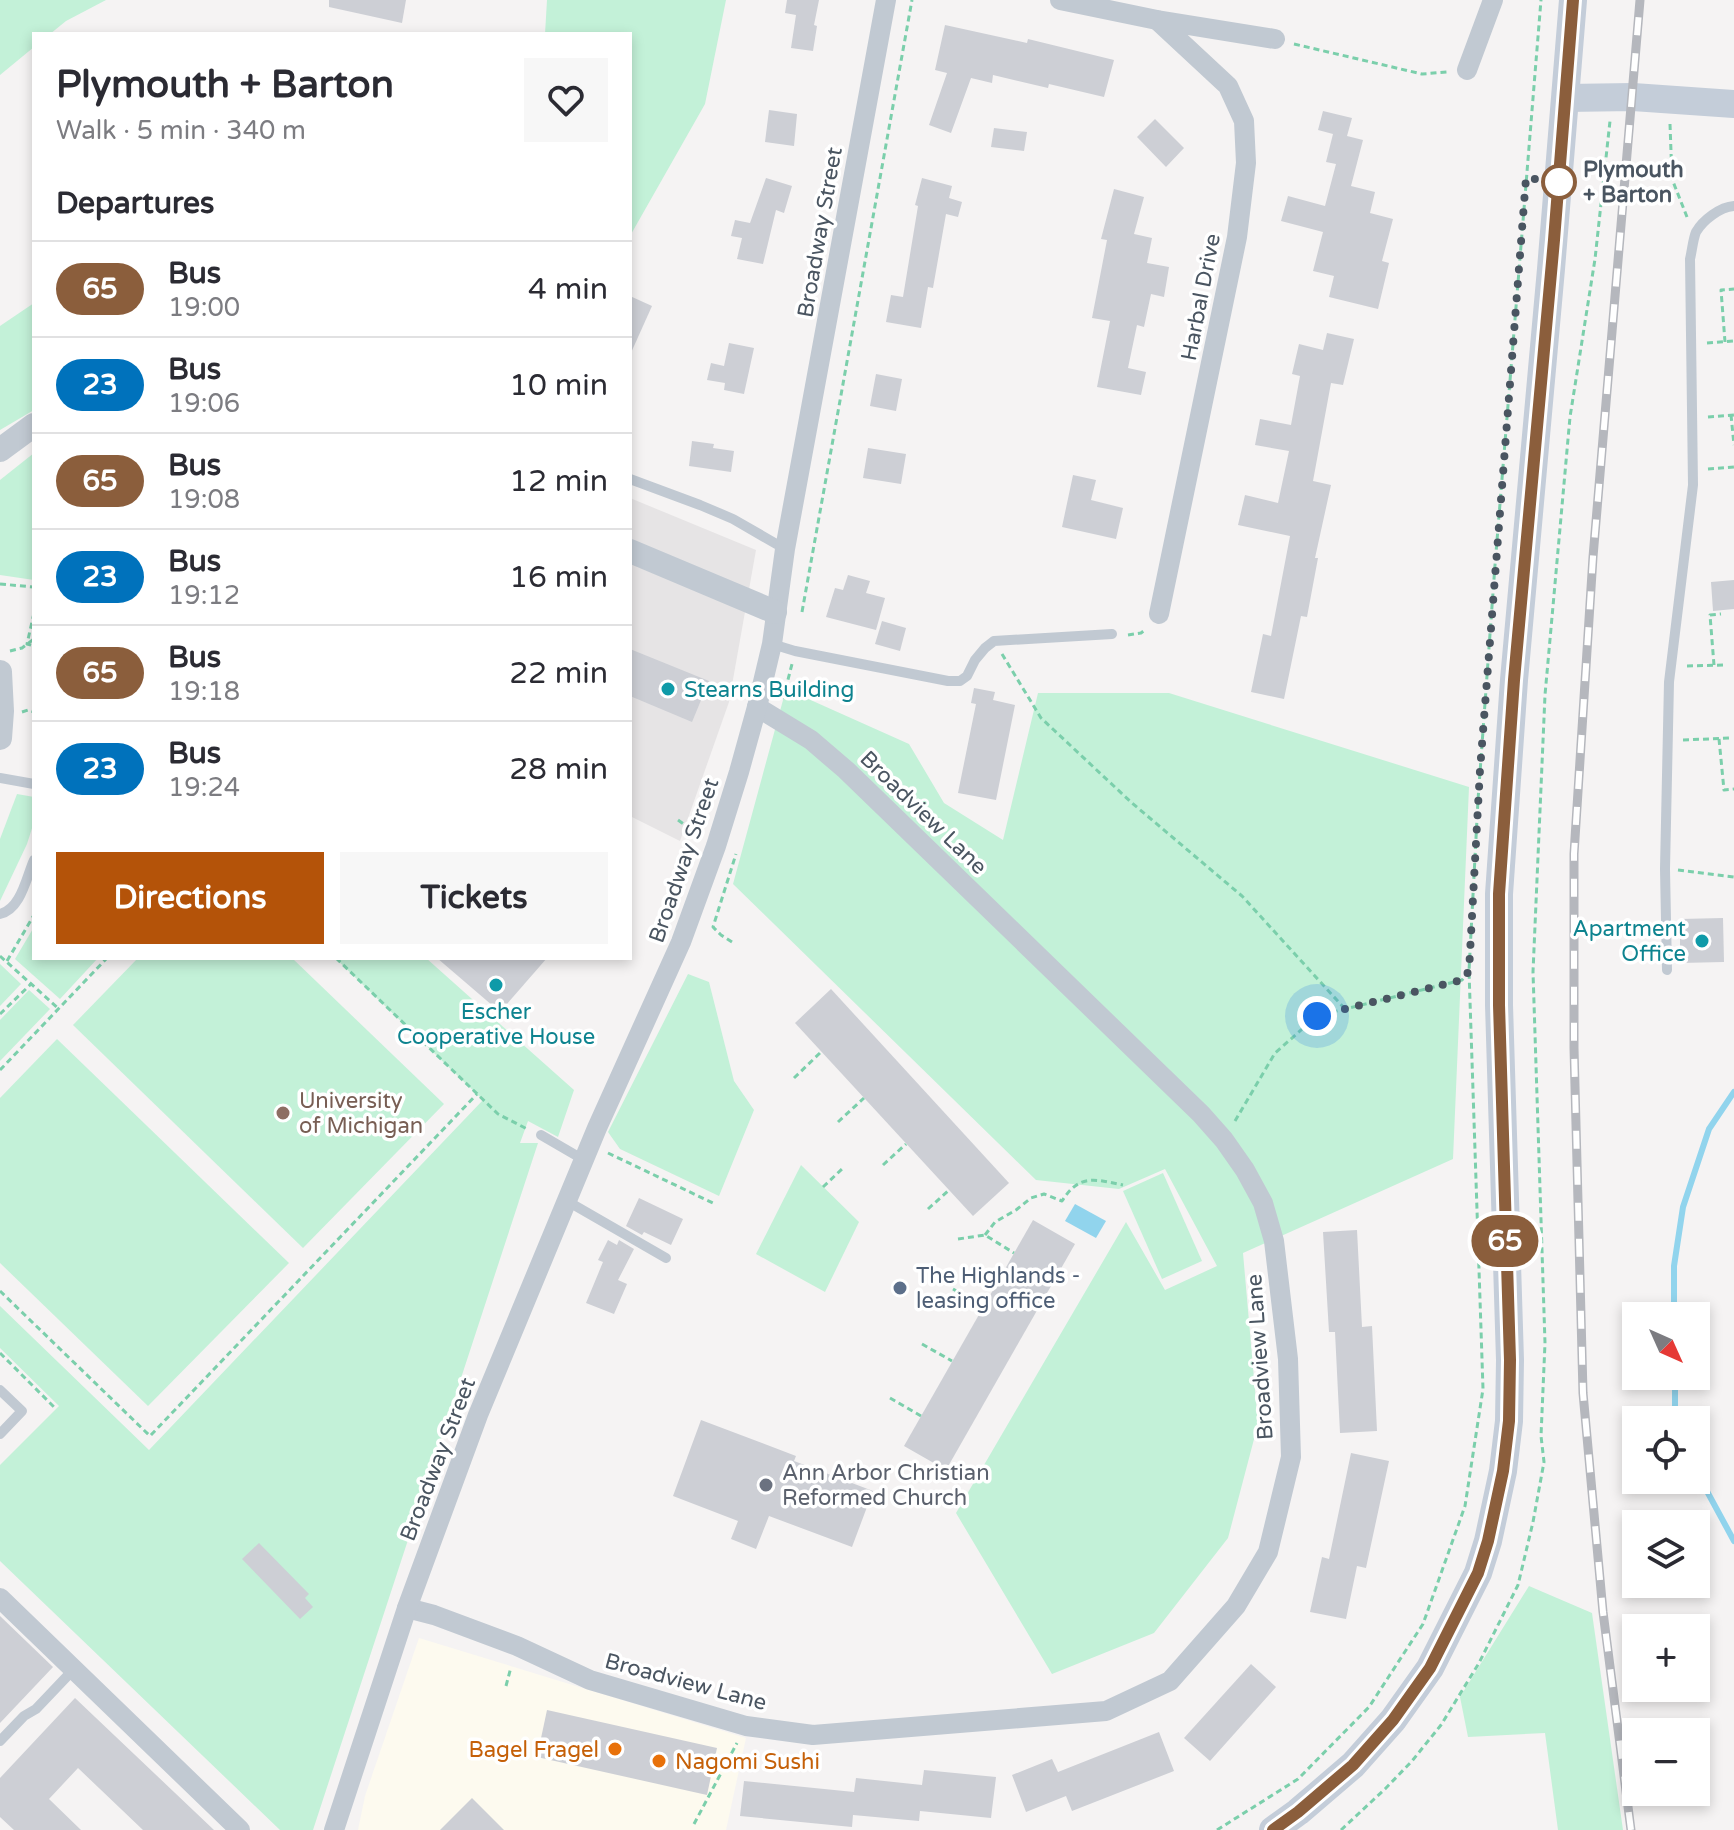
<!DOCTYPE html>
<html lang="en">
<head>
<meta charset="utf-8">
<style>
  :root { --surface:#fff; --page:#f7f7f7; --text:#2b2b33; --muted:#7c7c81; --line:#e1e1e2; --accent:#b45309 }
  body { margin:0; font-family:"Varela Round",sans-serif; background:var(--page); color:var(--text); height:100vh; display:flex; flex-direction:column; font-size:30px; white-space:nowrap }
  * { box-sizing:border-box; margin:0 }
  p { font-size:26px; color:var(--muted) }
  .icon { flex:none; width:44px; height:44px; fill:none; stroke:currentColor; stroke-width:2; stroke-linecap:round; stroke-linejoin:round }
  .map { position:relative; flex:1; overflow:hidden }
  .details { position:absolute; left:32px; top:32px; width:600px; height:928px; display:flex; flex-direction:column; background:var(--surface); border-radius:0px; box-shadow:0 4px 12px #0003 }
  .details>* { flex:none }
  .badge { padding:0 16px; border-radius:26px; font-size:28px; line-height:52px }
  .needle { width:52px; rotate:135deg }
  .tools { position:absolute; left:1622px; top:1302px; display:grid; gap:16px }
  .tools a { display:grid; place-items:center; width:88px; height:88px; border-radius:0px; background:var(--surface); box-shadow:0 4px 12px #0003; font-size:40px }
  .you { position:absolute; width:40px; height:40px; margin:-20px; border:6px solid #fff; border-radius:50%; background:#1a73e8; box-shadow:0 0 0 12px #1a73e833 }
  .map>.badge { position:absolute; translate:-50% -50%; box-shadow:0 0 0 4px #fff }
  h2 { padding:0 24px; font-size:30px; line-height:72px }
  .round { display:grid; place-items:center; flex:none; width:84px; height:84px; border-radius:0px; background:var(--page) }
  .overview { display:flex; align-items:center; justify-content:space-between; height:136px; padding:0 24px }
  h1 { font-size:38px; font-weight:700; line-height:60px }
  .button { display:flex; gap:16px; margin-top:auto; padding:16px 24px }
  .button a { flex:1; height:92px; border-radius:0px; background:var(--accent); color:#fff; font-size:32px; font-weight:700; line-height:92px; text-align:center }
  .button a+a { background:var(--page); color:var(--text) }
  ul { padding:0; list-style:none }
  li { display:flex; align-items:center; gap:24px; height:96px; padding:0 24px; border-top:2px solid var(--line) }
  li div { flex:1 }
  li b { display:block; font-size:30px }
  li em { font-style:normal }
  li .badge { min-width:88px; font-weight:700; text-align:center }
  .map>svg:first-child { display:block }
</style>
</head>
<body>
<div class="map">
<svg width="1734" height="1830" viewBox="0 0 1734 1830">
  <rect width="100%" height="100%" fill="#f5f3f3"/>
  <polygon fill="#fdfaef" points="419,1638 746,1738 726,1830 358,1830 365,1796"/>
  <polygon fill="#e6e4e5" points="630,498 756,550 729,702 680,841 630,816"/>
  <g fill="#c3f1d8">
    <polygon points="0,0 106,0 66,21 50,34 34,34 34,47 0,75"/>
    <polygon points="547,0 726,0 705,104 630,236 630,34 545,34"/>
    <polygon points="34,303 34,410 0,430 0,326"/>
    <polygon points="34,453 34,580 0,575 0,480"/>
    <polygon points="786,689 909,744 944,803 1003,840 1038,693 1169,693 1469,787 1453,1159 1243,1253 1258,1424 1228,1538 1154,1633 1052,1674 956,1513 1126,1222 1165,1290 1217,1266 1165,1169 1119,1189 1036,1180 733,884"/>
    <polygon points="17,794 34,797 34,822 27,844 0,901 0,839"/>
    <polygon points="34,927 34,958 98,958 60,999 15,959"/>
    <polygon points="138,958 292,958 444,1104 303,1248 73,1025"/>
    <polygon points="335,958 426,958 574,1090 558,1137 528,1121 520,1143 538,1143 313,1830 280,1830 0,1561 0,1465 59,1406 0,1348 0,1306 149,1450 483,1100"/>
    <polygon points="0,964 21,984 0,1006"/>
    <polygon points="688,974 709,982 734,1081 754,1110 719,1196 620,1149 608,1132"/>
    <polygon points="29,990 50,1009 0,1061 0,1020"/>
    <polygon points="57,1039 289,1263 148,1406 0,1263 0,1098"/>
    <polygon points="801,1165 859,1222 825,1292 756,1254"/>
    <polygon points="1163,1173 1202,1261 1162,1279 1123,1191"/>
    <polygon points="1529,1586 1592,1613 1623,1830 1558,1830 1545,1733 1468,1737 1460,1697"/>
  </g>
  <polygon fill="#91d4ed" points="1075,1204 1106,1221 1096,1238 1065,1221"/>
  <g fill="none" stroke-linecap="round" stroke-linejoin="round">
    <g stroke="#91d4ed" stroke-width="6">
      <polyline points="1674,1316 1674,1266 1683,1207 1709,1129 1734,1092"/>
      <polyline points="1675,1376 1675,1420"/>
      <polyline points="1696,1471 1734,1541"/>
    </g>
  </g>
  <g fill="#cdcfd5">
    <polygon points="329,0 406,0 402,23 329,7"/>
    <polygon points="787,0 819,0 814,25 817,26 813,51 791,48 796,15 785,13"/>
    <polygon points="945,25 1027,43 1028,39 1114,60 1104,97 1049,84 1048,88 993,75 992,83 971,78 951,133 929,125 947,73 935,70"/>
    <polygon points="769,110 797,114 794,146 765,142"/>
    <polygon points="1323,111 1352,118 1347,136 1363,140 1351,186 1375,192 1370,213 1393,219 1382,261 1389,263 1378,309 1329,297 1334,276 1313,271 1323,232 1281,221 1288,196 1325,206 1336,164 1326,162 1333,134 1318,130"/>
    <polygon points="1155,119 1184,148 1166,167 1137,137"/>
    <polygon points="994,128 1027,132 1024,151 991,147"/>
    <polygon points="766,178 792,186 784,213 776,210 763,264 737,259 742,238 731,236 735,220 750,223"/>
    <polygon points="922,178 952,186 949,198 962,202 958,217 946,214 933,288 928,287 921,328 886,322 891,295 903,297 918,206 915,205"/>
    <polygon points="1114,189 1144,197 1134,234 1152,238 1147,263 1169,267 1164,297 1151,294 1144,327 1137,325 1128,368 1146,372 1141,395 1097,387 1110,321 1092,318 1107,240 1101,239"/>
    <polygon points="630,296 652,306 630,355"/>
    <polygon points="1327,333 1354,339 1343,385 1331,383 1313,481 1331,485 1315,558 1318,558 1307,617 1301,616 1284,699 1251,692 1263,634 1271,636 1290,536 1238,525 1245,495 1278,503 1289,451 1255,445 1260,419 1291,425 1300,376 1292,374 1299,344 1323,350"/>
    <polygon points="729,343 754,348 744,394 724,390 725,383 707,380 711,363 724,366"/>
    <polygon points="876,374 902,379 896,411 870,406"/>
    <polygon points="692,441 714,444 713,448 734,451 731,472 689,466"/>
    <polygon points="868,448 906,454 901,484 863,478"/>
    <polygon points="1073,475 1096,480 1091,500 1123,508 1116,539 1062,527"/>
    <polygon points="848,575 870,581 866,593 885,598 876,630 826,617 835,588 843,590"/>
    <polygon points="1734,580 1734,609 1713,611 1711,582"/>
    <polygon points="882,621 906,628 900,651 875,644"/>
    <polygon points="630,649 709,681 692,722 630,696"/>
    <polygon points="974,688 995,692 993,700 1015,705 996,800 958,793 976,704 971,703"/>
    <polygon points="1723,918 1724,962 1680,963 1680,919"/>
    <polygon points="437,958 547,958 500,1012"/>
    <polygon points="831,989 1009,1183 973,1216 795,1023"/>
    <polygon points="639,1198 683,1219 671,1245 644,1232 642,1235 626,1226"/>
    <polygon points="1033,1220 1075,1244 946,1470 904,1446"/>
    <polygon points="1357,1230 1362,1327 1372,1326 1377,1431 1340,1433 1335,1332 1329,1332 1323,1232"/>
    <polygon points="608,1240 617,1245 619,1240 634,1249 618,1280 627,1284 614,1314 586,1303 603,1262 598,1260"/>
    <polygon points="701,1420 796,1456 794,1461 873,1491 852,1547 769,1516 756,1549 731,1539 738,1521 673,1496"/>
    <polygon points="1351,1453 1389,1461 1366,1568 1357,1566 1346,1619 1310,1612 1322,1557 1329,1559"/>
    <polygon points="259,1543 309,1594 305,1598 313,1607 300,1619 242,1559"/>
    <polygon points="0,1616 53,1667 0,1723"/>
    <polygon points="1251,1664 1276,1687 1210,1761 1184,1738"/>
    <polygon points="75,1698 95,1717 214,1830 143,1830 78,1768 49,1799 81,1830 14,1830 0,1817 0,1778"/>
    <polygon points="547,1710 717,1748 707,1795 537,1757"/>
    <polygon points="1159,1732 1174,1771 1072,1811 1066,1796 1026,1812 1012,1775 1052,1759 1058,1772"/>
    <polygon points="924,1770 996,1777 991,1818 920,1811 919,1821 853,1815 852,1827 740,1816 744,1781 854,1792 856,1778 922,1785"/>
    <polygon points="472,1798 504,1830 440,1830"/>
  </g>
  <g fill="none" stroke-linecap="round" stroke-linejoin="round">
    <g stroke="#7bcfab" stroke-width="3" stroke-dasharray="6 4" stroke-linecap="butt">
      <polyline points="1294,44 1422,74 1447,72"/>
      <polyline points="1670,124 1672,179 1687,217"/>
      <polyline points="1725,342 1721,290 1734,289"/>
      <polyline points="1707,343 1734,341"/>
      <polyline points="1731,415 1734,445"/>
      <polyline points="1708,417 1734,415"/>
      <polyline points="1708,469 1734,467"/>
      <polyline points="0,584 34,587"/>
      <polyline points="802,612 912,0"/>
      <polyline points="34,613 27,644 34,646"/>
      <polyline points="1128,635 1141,633 1146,629"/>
      <polyline points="10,651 22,648 34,639"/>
      <polyline points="1002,654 1041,718 1132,803 1242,896 1345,1009"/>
      <polyline points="1714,665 1710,615 1721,614"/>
      <polyline points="1687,666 1725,665"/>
      <polyline points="783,699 792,664"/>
      <polyline points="22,712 28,710 34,712"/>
      <polyline points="1719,739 1724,790 1734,789"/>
      <polyline points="1683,740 1731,738"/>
      <polyline points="678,820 692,830"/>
      <polyline points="1678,870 1734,877"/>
      <polyline points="732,942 721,935 713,927 736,854"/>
      <polyline points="0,956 59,1009"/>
      <polyline points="336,958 498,1114 529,1130"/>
      <polyline points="7,961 34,915"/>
      <polyline points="0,1014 31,984"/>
      <polyline points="0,1070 107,958"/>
      <polyline points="794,1078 821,1052"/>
      <polyline points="1235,1121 1275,1053 1317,1016 1462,980 1469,971"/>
      <polyline points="838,1122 864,1098"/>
      <polyline points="608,1153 715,1204"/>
      <polyline points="883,1165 906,1144"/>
      <polyline points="823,1187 842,1169"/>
      <polyline points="928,1209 949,1190"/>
      <path d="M985,1235l10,-13 21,-12 15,-12 13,-4 18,7c17,-27 32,-22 61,-16"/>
      <polyline points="958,1239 985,1235 1014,1253"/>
      <polyline points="953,1289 983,1307"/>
      <polyline points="0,1291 150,1436 477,1094"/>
      <polyline points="922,1344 952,1361"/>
      <polyline points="0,1353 56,1409"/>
      <polyline points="890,1398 921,1416"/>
      <polyline points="506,1686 511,1667"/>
      <polyline points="694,1824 737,1743"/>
      <polyline points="1217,1830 1298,1779 1369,1707 1423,1624 1465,1506 1483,1389 1469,971 1478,800 1495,565 1541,0"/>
      <polyline points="1341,1830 1385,1789 1412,1761 1441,1725 1479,1663 1518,1585 1533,1522 1544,1462 1541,1436 1545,1343 1533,972 1545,695 1570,417 1595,259 1610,121"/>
    </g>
    <g stroke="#c1c9d2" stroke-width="10">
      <polyline points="630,479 700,505 733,519 785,549"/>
      <polyline points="772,644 795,651 948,681 960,681 967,676 975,660 985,648 994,641 1112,634"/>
      <polyline points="0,778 34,784"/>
      <path d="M0,914c21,-5 26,-36 34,-54"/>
      <path d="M1667,970l-2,-101 4,-187 24,-197 -3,-226c2,-8 3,-20 6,-27 7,-12 24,-25 38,-26"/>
      <polyline points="541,1135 584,1160"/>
      <polyline points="567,1201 666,1258"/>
      <polyline points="0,1390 22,1411 0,1434"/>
      <polyline points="0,1741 24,1716 36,1709 74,1669"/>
    </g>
    <g stroke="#c1c9d2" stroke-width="20">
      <polyline points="1060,0 1157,20 1275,39"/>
      <polyline points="1157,20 1228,86 1244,121 1246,163 1237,237 1159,614"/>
      <polyline points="1467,70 1493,0"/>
      <polyline points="0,1598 240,1830"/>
      <polyline points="407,1608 434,1615 517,1646 590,1680 746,1726 813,1735 1106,1711 1170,1681 1236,1606 1268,1552 1291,1457 1288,1359 1274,1241 1263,1203 1245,1170 1224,1140 1201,1114 846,770 811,740 757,707"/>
      <polyline points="334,1830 407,1608 478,1415 597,1128 681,942 716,846 739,772 757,707 772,644 785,549 886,0"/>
    </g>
    <g stroke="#c1c9d2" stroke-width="24">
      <polyline points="0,450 34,425"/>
      <polyline points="630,551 775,612"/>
      <polyline points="0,672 2,711 0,738"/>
    </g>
    <g stroke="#c4cdd9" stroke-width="28">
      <polyline points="1566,98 1633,97 1734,104"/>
      <polyline points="1273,1830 1298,1812 1353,1765 1393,1720 1430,1668 1478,1573 1488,1541 1503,1471 1509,1421 1510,1360 1499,1005 1499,894 1514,680 1551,269 1573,0"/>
    </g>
    <g stroke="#b5b7bd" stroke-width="9">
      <polyline id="rail" points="1631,1830 1603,1612 1583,1393 1574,1048 1574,854 1593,557 1640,0"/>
    </g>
    <use href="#rail" stroke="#fff" stroke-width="6" stroke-dasharray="18" stroke-linecap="butt"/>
  </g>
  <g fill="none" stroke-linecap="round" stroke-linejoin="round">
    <g stroke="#fff" stroke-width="18">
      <polyline id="line" points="1273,1830 1298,1812 1353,1765 1393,1720 1430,1668 1478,1573 1488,1541 1503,1471 1509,1421 1510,1360 1499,1005 1499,894 1514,680 1554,240 1573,0"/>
    </g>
    <use href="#line" stroke="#8b5e3c" stroke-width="12"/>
    <polyline stroke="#4a5561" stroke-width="8" stroke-dasharray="0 14.4" points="1317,1016 1462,980 1469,971 1480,770 1526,178 1559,182"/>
  </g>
  <circle fill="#fff" stroke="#8b5e3c" stroke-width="4" cx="1559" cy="182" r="16"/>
  <g fill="#0f9aa8" stroke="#fff" stroke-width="3">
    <circle cx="668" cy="689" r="8"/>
    <circle cx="1702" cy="941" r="8"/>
    <circle cx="496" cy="985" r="8"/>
  </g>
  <circle fill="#8d6e63" stroke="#fff" stroke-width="3" cx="283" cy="1113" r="8"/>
  <circle fill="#5c6f8a" stroke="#fff" stroke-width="3" cx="900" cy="1288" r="8"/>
  <circle fill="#6b7280" stroke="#fff" stroke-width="3" cx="766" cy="1485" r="8"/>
  <g fill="#e8710a" stroke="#fff" stroke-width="3">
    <circle cx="615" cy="1749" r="8"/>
    <circle cx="659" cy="1761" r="8"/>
  </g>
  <g text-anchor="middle" stroke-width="7" stroke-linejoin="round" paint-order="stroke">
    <g font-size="22" font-weight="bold" fill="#4a5561" stroke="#fff" text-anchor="start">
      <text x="1583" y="177">Plymouth<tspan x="1583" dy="25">+ Barton</tspan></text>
    </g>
    <g font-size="22" fill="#4a5561" stroke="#fff">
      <text transform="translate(819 232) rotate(-80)" y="8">Broadway Street</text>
      <text transform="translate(1200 297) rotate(-79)" y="8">Harbal Drive</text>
      <text transform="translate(924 812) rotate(44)" y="8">Broadview Lane</text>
      <text transform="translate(683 860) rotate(-71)" y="8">Broadway Street</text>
      <text transform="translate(1259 1357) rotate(-94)" y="8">Broadview Lane</text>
      <text transform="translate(437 1459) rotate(-69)" y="8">Broadway Street</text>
      <text transform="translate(686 1681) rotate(15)" y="8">Broadview Lane</text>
    </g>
    <g font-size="22" fill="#0d838f" stroke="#fff" text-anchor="start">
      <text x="684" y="697">Stearns Building</text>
      <text x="1686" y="936" text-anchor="end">Apartment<tspan x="1686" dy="25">Office</tspan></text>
      <text x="496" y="1019" text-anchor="middle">Escher<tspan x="496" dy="25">Cooperative House</tspan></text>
    </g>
    <g font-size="22" fill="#785e54" stroke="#fff" text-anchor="start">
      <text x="299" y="1108">University<tspan x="299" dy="25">of Michigan</tspan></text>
    </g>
    <g font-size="22" fill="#4e5e75" stroke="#fff" text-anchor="start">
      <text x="916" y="1283">The Highlands -<tspan x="916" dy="25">leasing office</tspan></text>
    </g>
    <g font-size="22" fill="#5b616d" stroke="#fff" text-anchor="start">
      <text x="782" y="1480">Ann Arbor Christian<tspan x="782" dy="25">Reformed Church</tspan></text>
    </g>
    <g font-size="22" fill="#c56008" stroke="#fff" text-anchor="end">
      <text x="599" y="1757">Bagel Fragel</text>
      <text x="675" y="1769" text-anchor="start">Nagomi Sushi</text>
    </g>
  </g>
</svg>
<div class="tools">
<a><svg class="needle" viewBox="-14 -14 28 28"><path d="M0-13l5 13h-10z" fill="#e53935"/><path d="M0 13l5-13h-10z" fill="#7c7c81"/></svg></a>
<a><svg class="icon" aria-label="locate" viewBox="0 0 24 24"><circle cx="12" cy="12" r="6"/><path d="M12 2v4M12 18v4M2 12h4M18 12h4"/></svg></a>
<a><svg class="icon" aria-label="layers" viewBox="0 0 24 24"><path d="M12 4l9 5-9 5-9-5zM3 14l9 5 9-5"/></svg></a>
<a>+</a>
<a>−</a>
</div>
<div class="you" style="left:1317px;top:1016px"></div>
<b class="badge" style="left:1505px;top:1241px;background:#8b5e3c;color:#fff">65</b>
<section class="details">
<div class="overview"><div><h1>Plymouth + Barton</h1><p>Walk · 5 min · 340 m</p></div><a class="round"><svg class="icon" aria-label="heart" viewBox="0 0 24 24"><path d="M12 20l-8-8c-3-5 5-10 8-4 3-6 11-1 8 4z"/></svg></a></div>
<h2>Departures</h2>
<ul>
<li><span class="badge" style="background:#8b5e3c;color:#fff">65</span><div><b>Bus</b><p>19:00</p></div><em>4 min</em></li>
<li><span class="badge" style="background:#0072bc;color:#fff">23</span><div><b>Bus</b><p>19:06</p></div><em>10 min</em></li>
<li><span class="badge" style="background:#8b5e3c;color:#fff">65</span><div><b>Bus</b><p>19:08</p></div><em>12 min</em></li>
<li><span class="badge" style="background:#0072bc;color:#fff">23</span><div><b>Bus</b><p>19:12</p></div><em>16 min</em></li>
<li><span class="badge" style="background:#8b5e3c;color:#fff">65</span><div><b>Bus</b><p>19:18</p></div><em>22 min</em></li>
<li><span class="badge" style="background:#0072bc;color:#fff">23</span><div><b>Bus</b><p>19:24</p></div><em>28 min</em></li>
</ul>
<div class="button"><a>Directions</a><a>Tickets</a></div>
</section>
</div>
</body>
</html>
